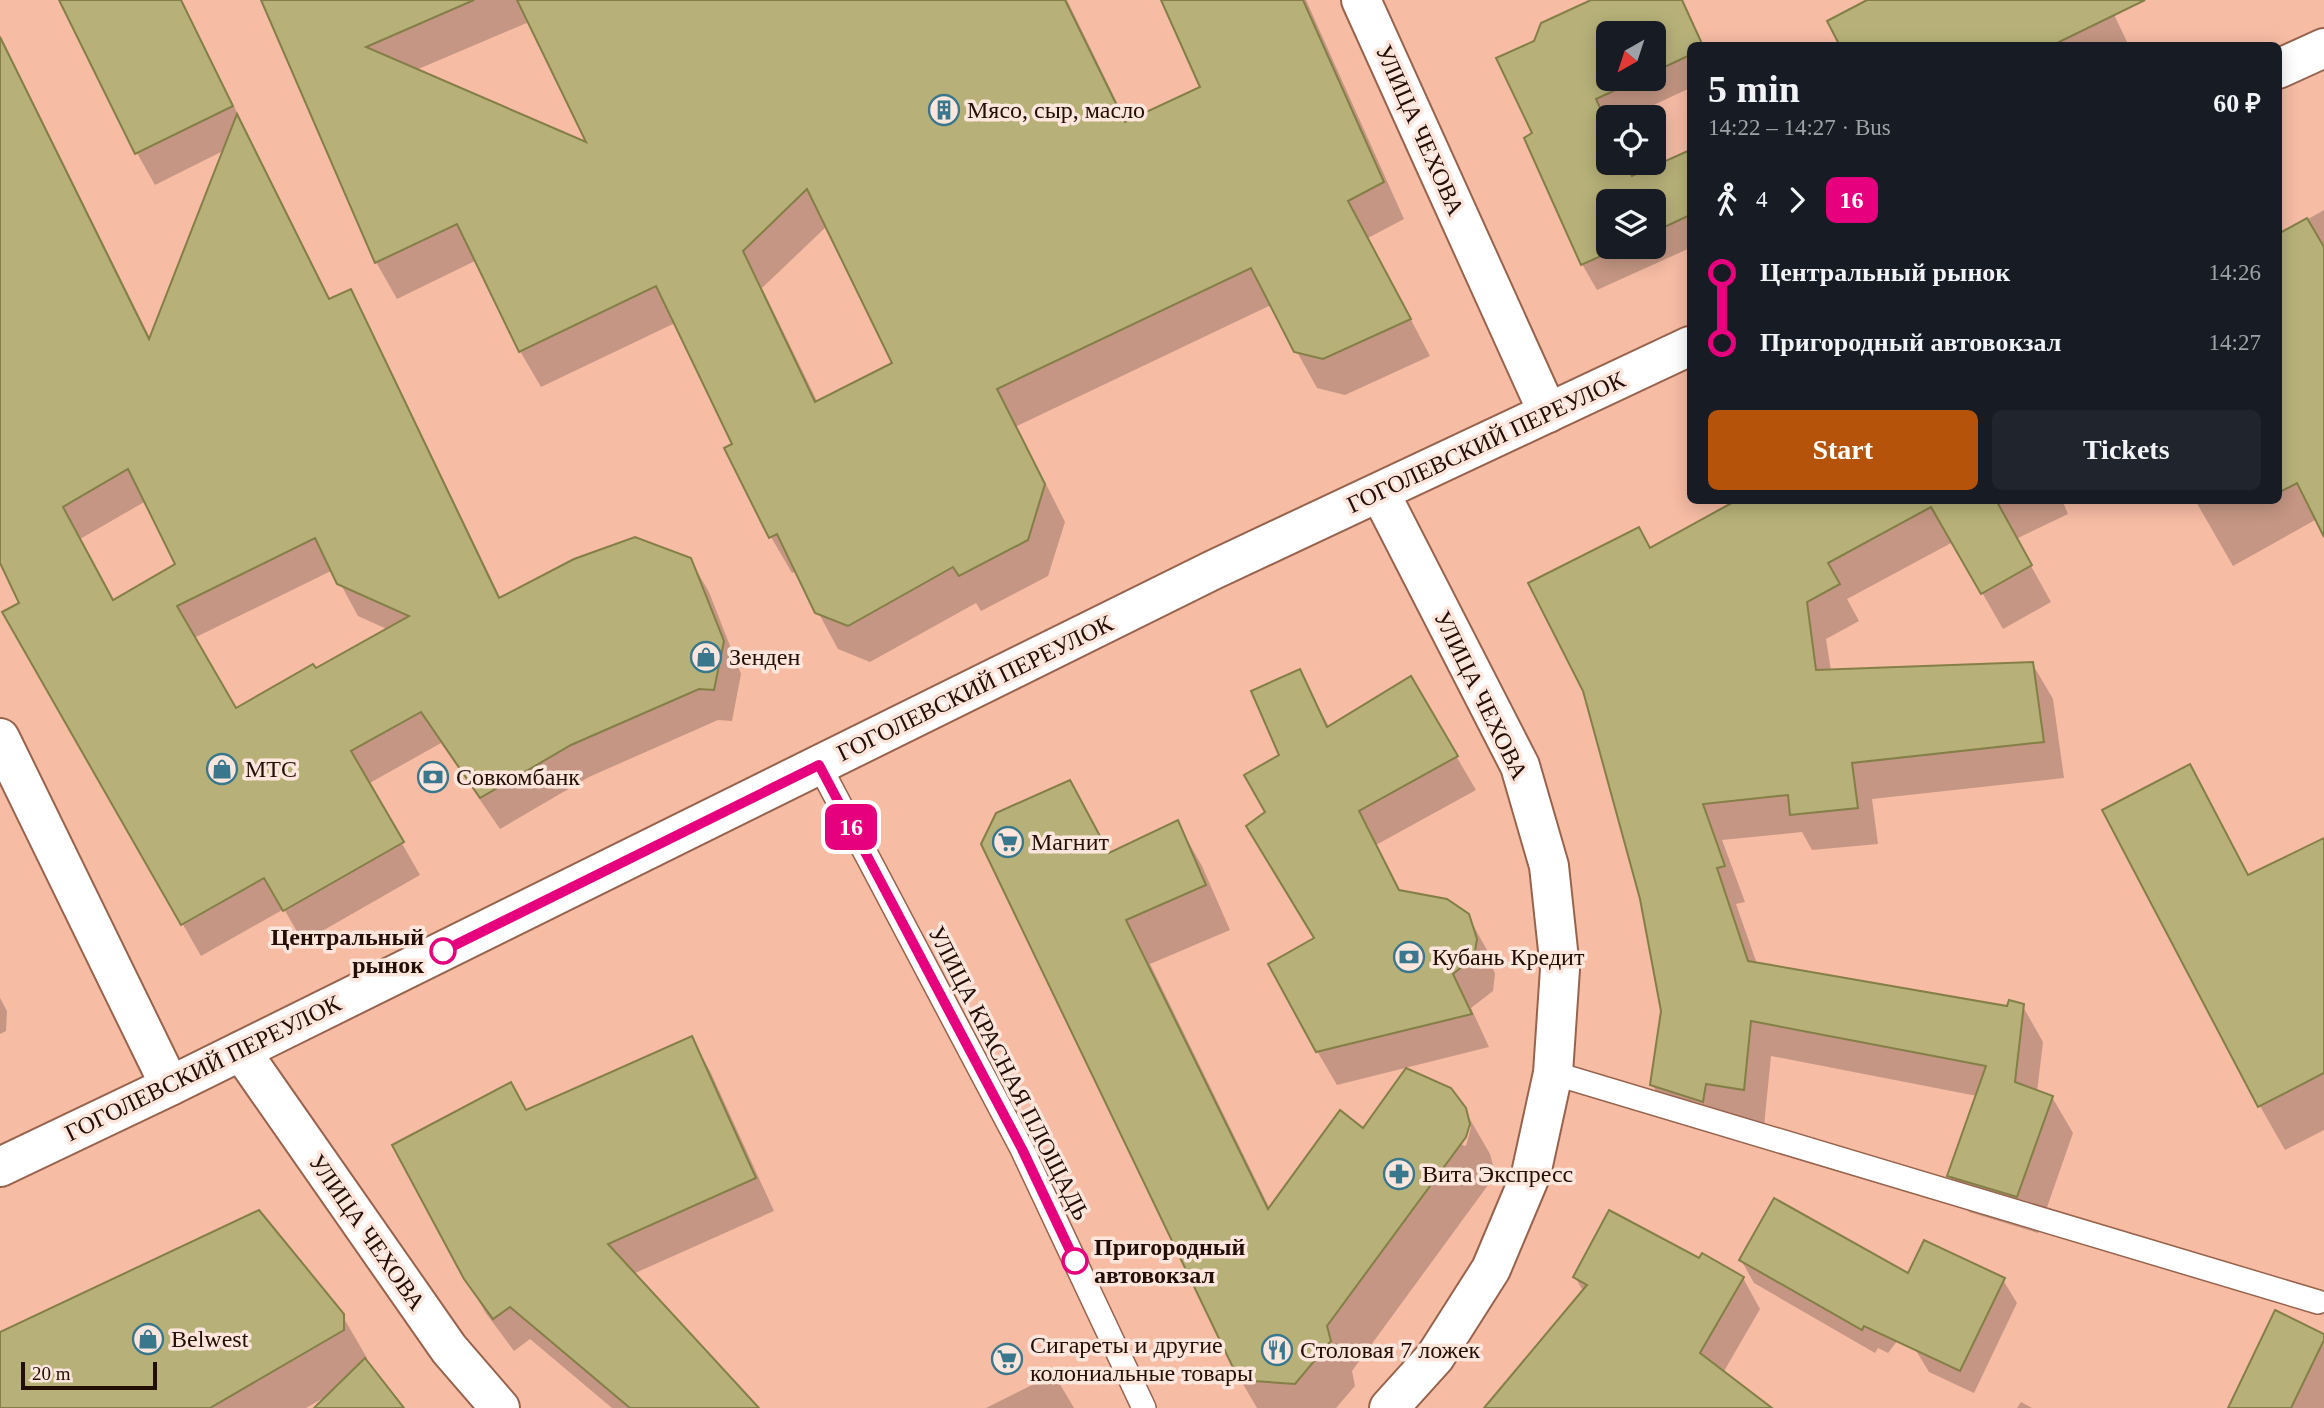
<!DOCTYPE html>
<html lang="en">
<head>
<meta charset="utf-8">
<style>
  :root { --surface:#171b24; --page:#20242c; --text:#f1f3f6; --muted:#9ea1a6; --accent:#b45309 }
  body { margin:0; font-family:"Times New Roman",serif; background:var(--page); color:var(--text); height:100vh; display:flex; flex-direction:column; font-size:26px; white-space:nowrap }
  * { box-sizing:border-box; margin:0 }
  p { font-size:23px; color:var(--muted) }
  .icon { flex:none; width:38px; height:38px; fill:none; stroke:currentColor; stroke-width:2; stroke-linecap:round; stroke-linejoin:round }
  .map { position:relative; flex:1; overflow:hidden }
  .side { position:absolute; left:1687px; top:42px; width:595px; height:462px; display:flex; flex-direction:column; background:var(--surface); border-radius:10px; box-shadow:0 4px 18px #0003 }
  .side>* { flex:none }
  .badge { padding:0 14px; border-radius:10px; font-size:24px; line-height:46px }
  .needle { width:46px; rotate:219deg }
  .tools { position:absolute; left:1596px; top:21px; display:grid; gap:14px }
  .tools a { display:grid; place-items:center; width:70px; height:70px; border-radius:10px; background:var(--surface); box-shadow:0 4px 18px #0003; font-size:35px }
  .scale { position:absolute; left:21px; bottom:18px; width:136px; box-sizing:border-box; padding-left:7px; border:4px solid #220e06; border-top:0; font-size:19px; line-height:24px; white-space:nowrap; color:#220e06; -webkit-text-stroke:5px #fee6dc; paint-order:stroke }
  .map>.badge { position:absolute; translate:-50% -50%; box-shadow:0 0 0 4px #fff }
  .legs { display:flex; align-items:center; gap:10px; height:77px; padding:0 21px; font-size:23px }
  .legs p { margin-inline-start:auto }
  .overview { display:flex; align-items:center; justify-content:space-between; height:119px; padding:0 21px }
  h1 { font-size:38px; font-weight:600; line-height:52px }
  .action { display:flex; gap:14px; margin-top:auto; padding:14px 21px }
  .action a { flex:1; height:80px; border-radius:10px; background:var(--accent); color:#fff; font-size:28px; font-weight:600; line-height:80px; text-align:center }
  .action a+a { background:var(--page); color:var(--text) }
  ul { padding:0 21px; list-style:none }
  li { display:flex; align-items:center; gap:24px; height:70px; font-size:26px }
  li i { display:grid; place-items:center; width:10px; height:100%; margin:0 9px; background:currentColor }
  li i::after { content:''; width:18px; height:18px; margin:-9px; border:5px solid; border-radius:50%; background:var(--surface) }
  li p { margin-inline-start:auto }
  li:first-child i { background:linear-gradient(#0000 50%,currentColor 0) }
  li:last-child i { background:linear-gradient(currentColor 50%,#0000 0) }
  .map>svg:first-child { display:block }
</style>
</head>
<body>
<div class="map">
<svg width="2324" height="1408" viewBox="0 0 2324 1408">
  <rect width="100%" height="100%" fill="#f6bca4"/>
  <g fill="#0003" fill-rule="evenodd">
    <path d="M61,0h120l150,301 19,-9 18,31 133,276 189,-40 19,33 32,82 -9,47 -14,-1 -129,57 -89,52 -59,-86 -73,41 52,91 -117,67 -19,-33 -83,47 -196,-343 16,-9 -18,-39 -3,-2v-528l151,305 74,-190 -70,35 -18,-32zM146,501l31,64 -64,37 -33,-63zM333,570l25,46 31,14 -154,81 -41,-73z"/>
    <path d="M263,0h804l60,123 75,-35 -39,-88h143l98,219 -36,19 62,118 -85,39 -28,-7 -46,-83 -254,121 48,96 -17,54 -67,35 -5,-8 -106,59 -32,-13 -42,-78 -4,2 -21,-36 -37,-92 -59,-122 -134,64 -21,-36 -43,-91 -80,39 -21,-37zM529,22l60,123 -173,-75zM827,226l67,138 -76,39 -56,-115z"/>
    <path d="M1595,0h88l21,46h-14v42l-62,29h-20v46h19l6,14 57,-25v96l-93,42 -15,-26 -48,-130 1,-92zM1608,33h46v46h-46zM1608,201h46v46h-46z"/>
    <polygon points="1870,0 2107,0 2129,46 1831,46 1840,41"/>
    <polygon points="2324,210 2324,533 2317,519 2233,566 2195,500 2278,500 2278,236"/>
    <polygon points="1740,500 2062,500 2068,514 2016,539 2051,602 2003,629 1953,542 1847,599 1859,621 1826,639 1831,671 2032,663 2053,699 2064,778 1872,799 1878,844 1812,850 1802,832 1722,840 1745,902 1736,904 1757,964 2008,1008 2022,1005 2043,1042 2037,1092 2052,1097 2073,1133 2038,1233 1969,1212 1949,1176 1977,1096 1771,1056 1764,1126 1726,1120 1723,1137 1673,1120 1652,1084 1662,1011 1650,550"/>
    <polygon points="1299,671 1329,727 1411,679 1476,790 1376,845 1400,892 1468,916 1487,950 1495,974 1493,991 1471,1008 1489,1047 1337,1085 1317,1051 1316,939 1268,813"/>
    <polygon points="2189,766 2249,877 2324,840 2324,1130 2285,1150 2260,1106"/>
    <path d="M1177,822l25,44 28,64 -80,34 120,245 93,-78 101,-22 26,45 4,15 -3,12 -139,190 3,15 -19,22h-79l-17,-29 -130,-525zM1467,1127h4l-5,19 -4,-1z"/>
    <polygon points="0,998 7,1011 6,1031 0,1034"/>
    <polygon points="691,1038 710,1071 774,1211 633,1274 756,1408 612,1408 530,1339 514,1351 485,1312 466,1278 526,1112"/>
    <polygon points="1699,1260 1743,1278 1760,1309 1723,1373 1769,1408 1483,1408 1583,1291 1575,1277"/>
    <polygon points="1741,1260 1927,1302 1888,1353 1878,1348 1875,1353 1754,1283"/>
    <polygon points="2003,1280 2017,1303 1974,1393 1929,1372 1915,1349"/>
    <polygon points="342,1315 367,1358 367,1363 402,1408 317,1408 327,1396 306,1408 0,1408 0,1334"/>
    <polygon points="2324,1336 2324,1408 2230,1408"/>
    <polygon points="1054,1374 1074,1408 986,1408"/>
    <polygon points="2021,1402 2032,1408 2017,1408"/>
  </g>
  <g fill="#b7b179" stroke="#847e47" stroke-width="2" fill-rule="evenodd">
    <polygon points="59,0 181,0 233,106 135,154"/>
    <path d="M261,0h213l-108,47 220,95 -69,-142h548l60,122 75,-35 -39,-87h142l81,182 -36,19 63,118 -88,40 -29,-7 -43,-84 -254,121 48,95 -17,56 -69,36 -6,-9 -105,59 -33,-13 -38,-79 -8,4 -45,-90 8,-4 -76,-158 -137,66 -62,-128 -82,39zM807,189l85,174 -77,39 -72,-151z"/>
    <polygon points="1591,0 1682,0 1703,46 1690,46 1690,55 1654,72 1654,33 1608,33 1608,79 1639,79 1596,99 1608,125 1608,163 1626,163 1632,176 1690,150 1690,215 1654,232 1654,201 1608,201 1608,247 1621,247 1581,265 1524,138 1532,133 1496,58 1534,41 1541,23"/>
    <polygon points="1867,0 2145,0 2051,46 1840,46 1827,21"/>
    <path d="M0,37l149,302 88,-225 92,185 22,-10 148,309 75,-39 61,-22 56,21 33,83 -10,49 -15,-1 -128,56 -91,53 -59,-86 -70,39 53,91 -121,69 -19,-33 -83,47 -179,-313 17,-9 -19,-40zM128,469l47,95 -62,36 -50,-93zM315,538l22,46 72,32 -93,52 -3,-4 -77,44 -59,-102z"/>
    <polygon points="2307,218 2324,247 2324,537 2297,483 2278,493 2278,234"/>
    <polygon points="1737,500 1996,500 2032,565 1981,594 1931,507 1828,563 1840,584 1807,602 1816,670 2033,662 2044,742 1852,763 1858,808 1790,815 1788,795 1703,804 1725,866 1717,868 1748,961 2007,1006 2009,1000 2024,1004 2015,1082 2053,1096 2017,1197 1947,1176 1986,1066 1751,1021 1744,1090 1706,1084 1703,1102 1650,1085 1661,1011 1640,899 1583,691 1528,583 1639,527 1650,548"/>
    <polygon points="1300,669 1327,727 1411,676 1458,756 1359,811 1399,890 1447,899 1469,914 1477,939 1474,957 1453,974 1472,1014 1316,1052 1268,964 1314,938 1246,826 1265,812 1244,775 1279,755 1251,691"/>
    <polygon points="2190,764 2248,875 2324,838 2324,1073 2258,1107 2102,810"/>
    <polygon points="1070,780 1109,853 1178,820 1206,885 1126,920 1268,1209 1340,1110 1363,1128 1406,1068 1451,1088 1466,1108 1470,1124 1466,1137 1327,1326 1331,1341 1295,1384 1239,1380 981,844 996,813"/>
    <polygon points="692,1036 756,1178 608,1244 759,1408 630,1408 510,1307 493,1319 464,1279 392,1145 511,1082 526,1110"/>
    <polygon points="1774,1198 1908,1273 1924,1240 2005,1278 1960,1371 1864,1326 1862,1330 1739,1260"/>
    <polygon points="259,1210 344,1314 344,1330 210,1408 0,1408 0,1332"/>
    <polygon points="1609,1210 1699,1258 1702,1253 1744,1277 1700,1353 1772,1408 1484,1408 1587,1285 1573,1277"/>
    <polygon points="2275,1310 2324,1334 2324,1340 2291,1408 2228,1408"/>
    <polygon points="365,1358 404,1408 314,1408"/>
  </g>
  <g fill="none" stroke-linecap="round" stroke-linejoin="round">
    <g stroke="#97634d" stroke-width="26">
      <g id="service">
        <polyline points="819,765 1022,1149 1144,1408"/>
        <polyline points="1553,1073 2318,1302"/>
      </g>
    </g>
    <g stroke="#97634d" stroke-width="42">
      <g id="secondary">
        <polyline points="1361,0 1548,413"/>
        <polyline points="2278,69 2324,48"/>
        <polyline points="1380,493 1520,766 1549,866 1560,969 1553,1073 1531,1174 1491,1269 1435,1357 1389,1408"/>
        <polyline points="0,738 170,1086"/>
        <polyline points="241,1051 449,1349 500,1408"/>
        <polyline points="0,1167 170,1086 1213,570 1690,346"/>
      </g>
    </g>
    <use href="#service" stroke="#fff" stroke-width="23"/>
    <use href="#secondary" stroke="#fff" stroke-width="38"/>
  </g>
  <g fill="none" stroke-linecap="round" stroke-linejoin="round">
    <g stroke="#fff" stroke-width="16">
      <polyline id="line-1" points="443,951 819,765 1022,1149 1075,1261"/>
    </g>
    <use href="#line-1" stroke="#e6007e" stroke-width="10"/>
  </g>
  <defs>
    <g id="building-ring" transform="scale(1.575)"><circle r="9.5" fill="#fee6dc" stroke="#39778c" stroke-width="1.5"/><path d="M-4-6H4V6H1V3H-1V6H-4ZM-2.5-4.3h1.7v1.8h-1.7ZM.8-4.3h1.7v1.8H.8ZM-2.5-1h1.7V.8h-1.7ZM.8-1h1.7V.8H.8Z" fill="#39778c"/></g>
    <g id="shop-ring" transform="scale(1.575)"><circle r="9.5" fill="#fee6dc" stroke="#39778c" stroke-width="1.5"/><path d="M-5-2.5h2.3a2.7 3.5 0 0 1 5.4 0H5L5.5 6h-11ZM-1.5-2.5h3a1.5 2.3 0 0 0-3 0Z" fill="#39778c"/></g>
    <g id="bank-ring" transform="scale(1.575)"><circle r="9.5" fill="#fee6dc" stroke="#39778c" stroke-width="1.5"/><path d="M-6-4H6V4H-6ZM0-2.3a2.3 2.3 0 1 0 0 4.6a2.3 2.3 0 1 0 0-4.6Z" fill="#39778c"/></g>
    <g id="supermarket-ring" transform="scale(1.575)"><circle r="9.5" fill="#fee6dc" stroke="#39778c" stroke-width="1.5"/><path d="M-6-5.5h2.5l.6 2H6L4.5 2H-2.5L-4.4-4H-6ZM-1.5 3.2a1.3 1.3 0 1 0 .1 0ZM3 3.2a1.3 1.3 0 1 0 .1 0Z" fill="#39778c"/></g>
    <g id="pharmacy-ring" transform="scale(1.575)"><circle r="9.5" fill="#fee6dc" stroke="#39778c" stroke-width="1.5"/><path d="M-2-6h4v4h4v4h-4v4h-4v-4h-4v-4h4Z" fill="#39778c"/></g>
    <g id="restaurant-ring" transform="scale(1.575)"><circle r="9.5" fill="#fee6dc" stroke="#39778c" stroke-width="1.5"/><path d="M-5-6h1v4h1v-4h1v4h1v-4h1v5L-1.5 .5V6h-2V.5L-5-1ZM5-6V6H3V1.5H1.5Q1.5-4 5-6Z" fill="#39778c"/></g>
  </defs>
  <g fill-rule="evenodd">
    <use href="#building-ring" x="944" y="110"/>
    <use href="#shop-ring" x="706" y="657"/>
    <use href="#shop-ring" x="222" y="769"/>
    <use href="#bank-ring" x="433" y="777"/>
    <use href="#supermarket-ring" x="1008" y="842"/>
    <use href="#bank-ring" x="1409" y="957"/>
    <use href="#pharmacy-ring" x="1399" y="1174"/>
    <use href="#shop-ring" x="148" y="1339"/>
    <use href="#restaurant-ring" x="1277" y="1350"/>
    <use href="#supermarket-ring" x="1007" y="1359"/>
  </g>
  <g fill="#fff" stroke="#e6007e" stroke-width="3.5">
    <circle cx="443" cy="951" r="12"/>
    <circle cx="1075" cy="1261" r="12"/>
  </g>
  <g text-anchor="middle" stroke-width="7" stroke-linejoin="round" paint-order="stroke">
    <g font-size="24" fill="#220e06" stroke="#fee6dc" text-anchor="start">
      <text x="967" y="118">Мясо, сыр, масло</text>
      <text x="729" y="665">Зенден</text>
      <text x="245" y="777">МТС</text>
      <text x="456" y="785">Совкомбанк</text>
      <text x="1031" y="850">Магнит</text>
      <text x="1432" y="965">Кубань Кредит</text>
      <text x="1422" y="1182">Вита Экспресс</text>
      <text x="171" y="1347">Belwest</text>
      <text x="1030" y="1353">Сигареты и другие<tspan x="1030" dy="28">колониальные товары</tspan></text>
      <text x="1300" y="1358">Столовая 7 ложек</text>
    </g>
    <g font-size="24" fill="#220e06" stroke="#fee6dc">
      <text transform="translate(1420 130) rotate(66)" y="8">УЛИЦА ЧЕХОВА</text>
      <text transform="translate(1486 442) rotate(-25)" y="8">ГОГОЛЕВСКИЙ ПЕРЕУЛОК</text>
      <text transform="translate(975 688) rotate(-26)" y="8">ГОГОЛЕВСКИЙ ПЕРЕУЛОК</text>
      <text transform="translate(1481 695) rotate(64)" y="8">УЛИЦА ЧЕХОВА</text>
      <text transform="translate(203 1068) rotate(-26)" y="8">ГОГОЛЕВСКИЙ ПЕРЕУЛОК</text>
      <text transform="translate(1009 1073) rotate(63)" y="8">УЛИЦА КРАСНАЯ ПЛОЩАДЬ</text>
      <text transform="translate(367 1232) rotate(55)" y="8">УЛИЦА ЧЕХОВА</text>
    </g>
    <g font-size="24" font-weight="bold" fill="#220e06" stroke="#fee6dc" text-anchor="end">
      <text x="424" y="945">Центральный<tspan x="424" dy="28">рынок</tspan></text>
      <text x="1094" y="1255" text-anchor="start">Пригородный<tspan x="1094" dy="28">автовокзал</tspan></text>
    </g>
  </g>
</svg>
<div class="tools">
<a><svg class="needle" viewBox="-14 -14 28 28"><path d="M0-13l5 13h-10z" fill="#e53935"/><path d="M0 13l5-13h-10z" fill="#9ea1a6"/></svg></a>
<a><svg class="icon" aria-label="locate" viewBox="0 0 24 24"><circle cx="12" cy="12" r="6"/><path d="M12 2v4M12 18v4M2 12h4M18 12h4"/></svg></a>
<a><svg class="icon" aria-label="layers" viewBox="0 0 24 24"><path d="M12 4l9 5-9 5-9-5zM3 14l9 5 9-5"/></svg></a>
</div>
<div class="scale">20 m</div>
<b class="badge" style="left:851px;top:827px;background:#e6007e;color:#fff">16</b>
<section class="side">
<div class="overview"><div><h1>5 min</h1><p>14:22 – 14:27 · Bus</p></div><b>60 ₽</b></div>
<div class="legs"><svg class="icon" aria-label="walk" viewBox="0 0 24 24"><circle cx="13" cy="4" r="2"/><path d="M13 8l-2 6 4 7M11 14l-3 7M7 12l3-4h3l4 4"/></svg>4<svg class="icon" aria-label="forward" viewBox="0 0 24 24"><path d="M9 5l7 7-7 7"/></svg><b class="badge" style="background:#e6007e;color:#fff">16</b></div>
<ul>
<li><i style="color:#e6007e"></i><b>Центральный рынок</b><p>14:26</p></li>
<li><i style="color:#e6007e"></i><b>Пригородный автовокзал</b><p>14:27</p></li>
</ul>
<div class="action"><a>Start</a><a>Tickets</a></div>
</section>
</div>
</body>
</html>
